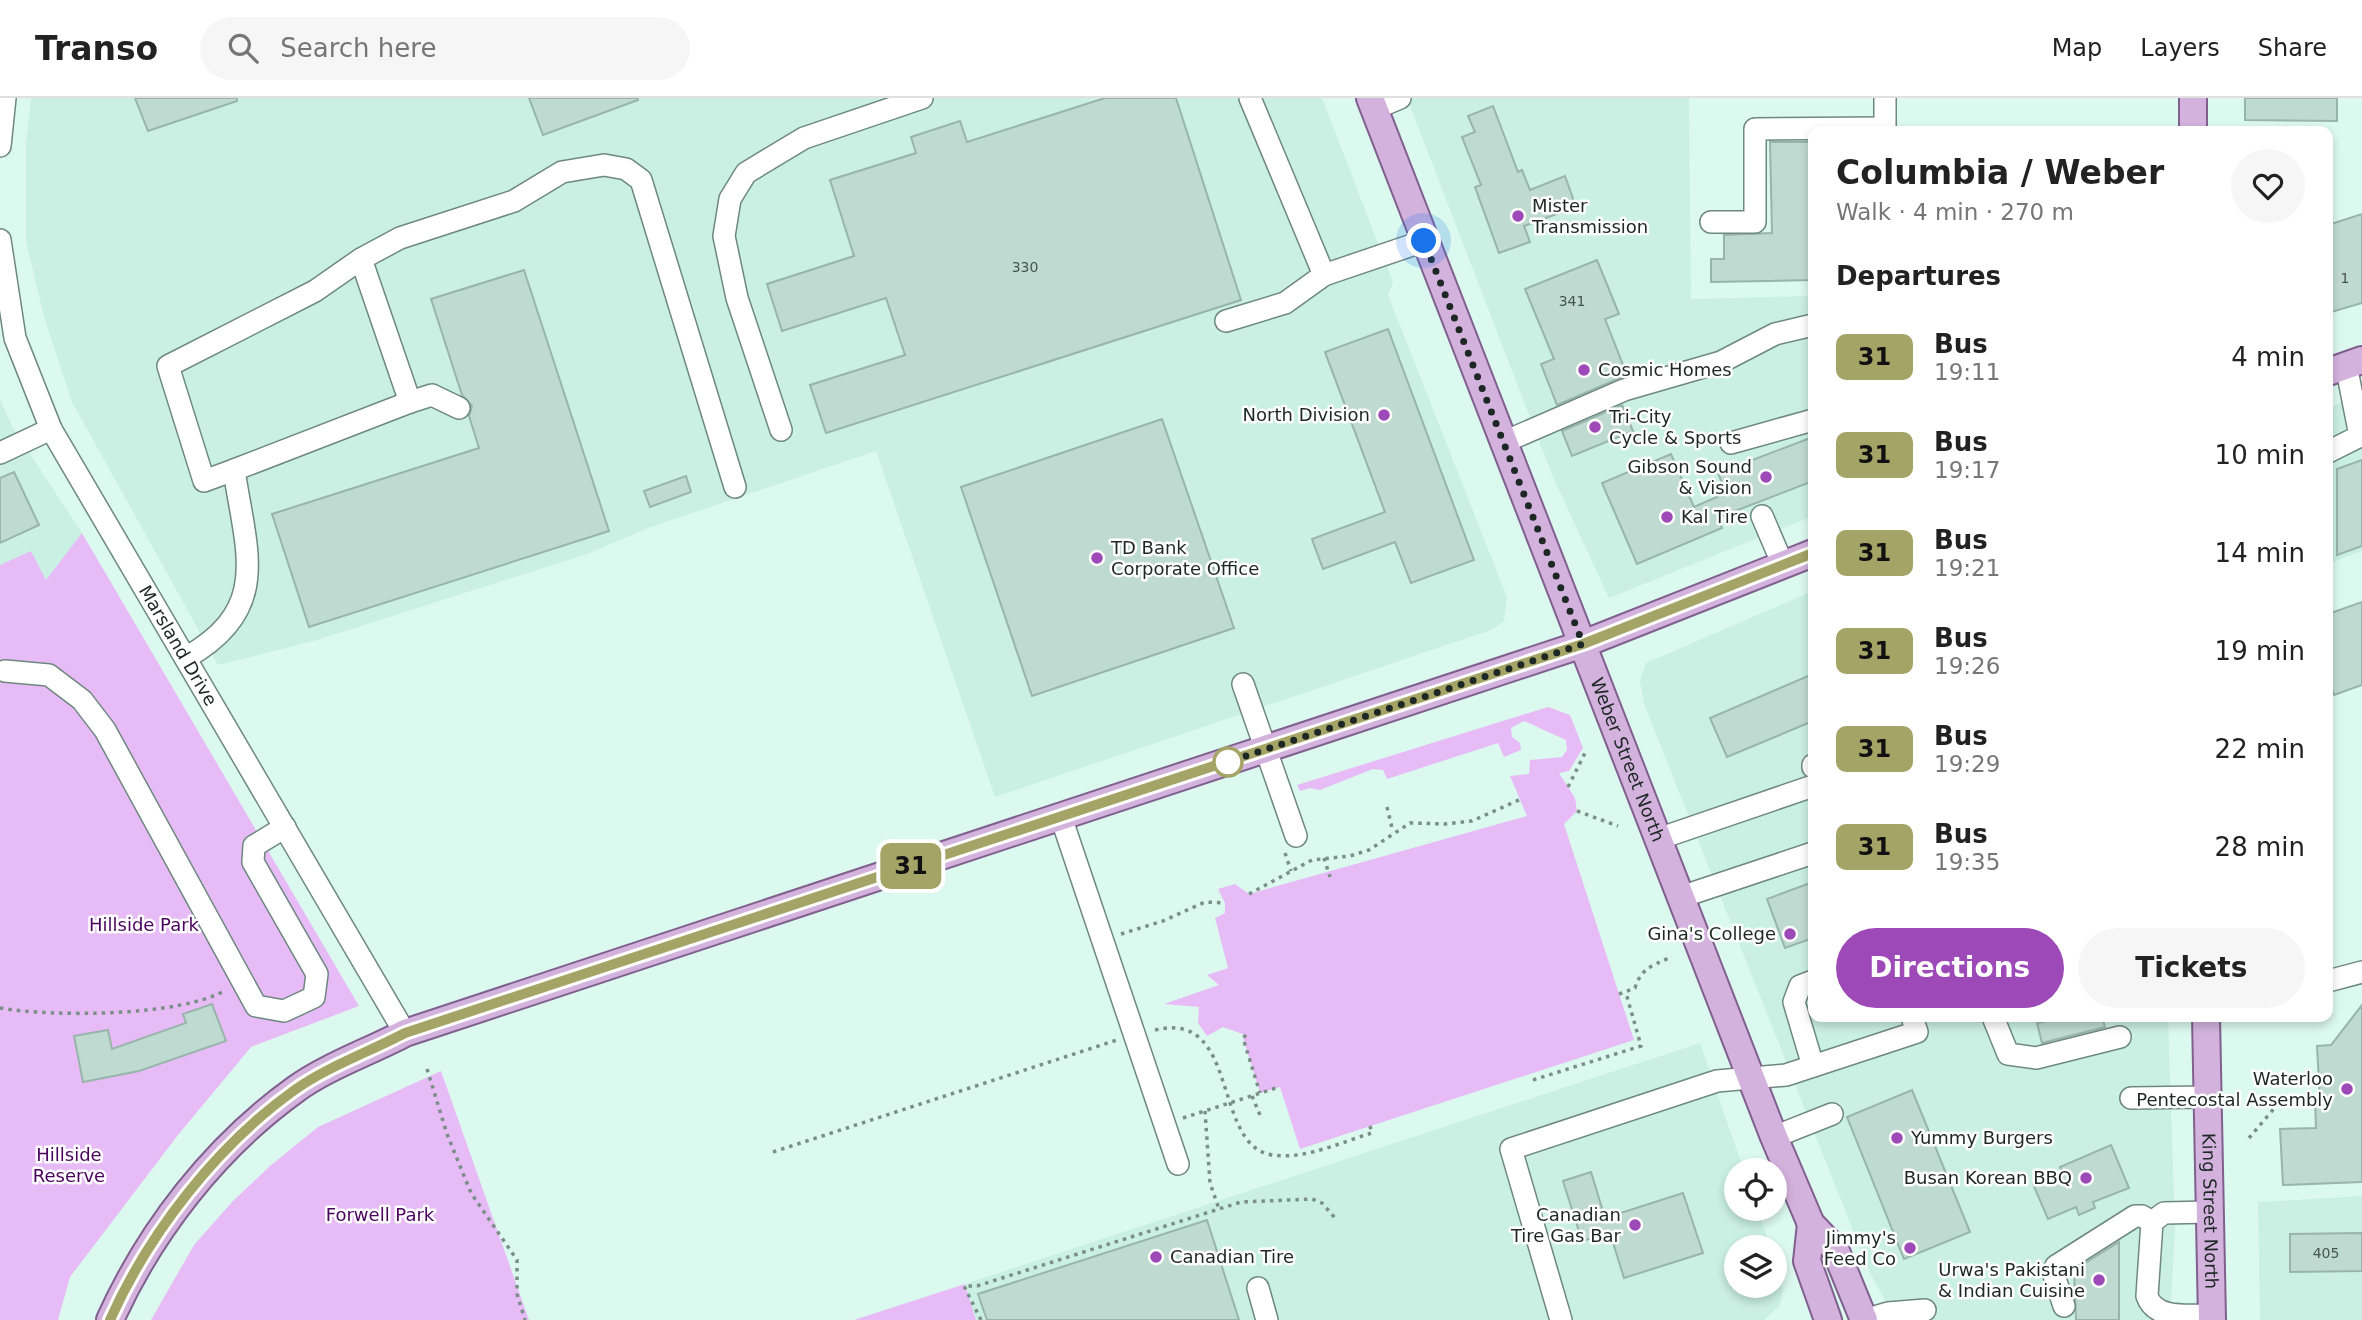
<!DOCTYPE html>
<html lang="en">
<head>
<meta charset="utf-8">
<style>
  :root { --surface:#fff; --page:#f6f6f6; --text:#222; --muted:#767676; --line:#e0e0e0; --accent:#9d4ab8 }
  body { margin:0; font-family:"DejaVu Sans",sans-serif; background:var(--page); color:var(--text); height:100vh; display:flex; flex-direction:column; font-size:26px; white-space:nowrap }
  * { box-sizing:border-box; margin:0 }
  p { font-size:23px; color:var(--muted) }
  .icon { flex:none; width:38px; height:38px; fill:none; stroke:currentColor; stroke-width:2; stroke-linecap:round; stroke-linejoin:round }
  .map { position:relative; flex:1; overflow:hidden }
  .details { position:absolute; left:1808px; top:28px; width:525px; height:896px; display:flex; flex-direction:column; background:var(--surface); border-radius:14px; box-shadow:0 4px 10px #0003 }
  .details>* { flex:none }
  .badge { padding:0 14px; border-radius:10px; font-size:24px; line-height:46px }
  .fabs { position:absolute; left:1724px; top:1060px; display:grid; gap:14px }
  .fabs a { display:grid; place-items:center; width:63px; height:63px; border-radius:50%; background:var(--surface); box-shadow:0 4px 10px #0003; font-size:35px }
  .you { position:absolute; width:35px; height:35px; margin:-18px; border:5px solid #fff; border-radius:50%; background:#1a73e8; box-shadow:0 0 0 10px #1a73e833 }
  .map>.badge { position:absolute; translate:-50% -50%; box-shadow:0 0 0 4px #fff }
  h2 { padding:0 28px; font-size:26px; line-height:63px }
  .round { display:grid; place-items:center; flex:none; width:74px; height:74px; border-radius:37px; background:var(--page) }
  .head { display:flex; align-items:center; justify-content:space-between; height:119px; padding:0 28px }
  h1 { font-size:33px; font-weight:700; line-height:52px }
  .cta { display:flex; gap:14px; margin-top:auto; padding:14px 28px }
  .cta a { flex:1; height:80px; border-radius:42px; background:var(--accent); color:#fff; font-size:28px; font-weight:700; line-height:80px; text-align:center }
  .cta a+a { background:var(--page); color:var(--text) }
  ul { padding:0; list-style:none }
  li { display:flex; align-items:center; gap:21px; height:98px; padding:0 28px }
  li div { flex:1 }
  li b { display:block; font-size:26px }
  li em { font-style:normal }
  li .badge { min-width:77px; font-weight:700; text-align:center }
  header { display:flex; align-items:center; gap:42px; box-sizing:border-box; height:98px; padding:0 35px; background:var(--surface); border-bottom:2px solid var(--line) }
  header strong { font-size:33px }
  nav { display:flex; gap:38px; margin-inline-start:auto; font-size:24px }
  .search { width:490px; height:63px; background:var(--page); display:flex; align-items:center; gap:18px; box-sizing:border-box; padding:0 24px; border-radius:38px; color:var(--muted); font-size:26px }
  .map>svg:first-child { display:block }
</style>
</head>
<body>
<header>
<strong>Transo</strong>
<div class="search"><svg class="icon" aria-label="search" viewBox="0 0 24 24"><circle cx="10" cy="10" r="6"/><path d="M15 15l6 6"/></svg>Search here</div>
<nav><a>Map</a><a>Layers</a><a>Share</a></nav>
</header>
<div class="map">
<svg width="2362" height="1222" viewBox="0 0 2362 1222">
  <rect width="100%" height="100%" fill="#dcf9ef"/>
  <g fill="#caf0e3">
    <polygon points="31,0 1322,0 1393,184 1388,197 1507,499 1504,523 1491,532 995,699 876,353 648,430 587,456 317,542 218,567 72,304 44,219 26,143 26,46"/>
    <polygon points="1407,0 1689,0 1691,201 1813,198 1813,418 1609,500 1553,379"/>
    <polygon points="2362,296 2362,453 2328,466 2328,310"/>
    <polygon points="0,302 13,330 82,435 32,502 0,517"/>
    <polygon points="1813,493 1813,919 2168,919 2175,1130 2170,1222 1896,1222 1870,1175 1644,606 1640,583 1646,565"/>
    <polygon points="1700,945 1744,1073 1736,1073 1736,1111 1757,1111 1771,1150 1736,1150 1736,1188 1774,1188 1775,1161 1780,1177 1783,1192 1780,1207 1764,1222 976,1222 965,1186"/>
    <polygon points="2362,1098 2362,1222 2260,1222 2258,1104"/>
  </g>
  <g fill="#e7bcf6">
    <polygon points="82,435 359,908 251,949 178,1037 70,1179 58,1222 0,1222 0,467 31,453 46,482"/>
    <polygon points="1548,609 1570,617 1583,650 1569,673 1559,675 1575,700 1577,713 1564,726 1634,942 1300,1051 1280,989 1260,995 1243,940 1245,937 1223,929 1207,938 1198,925 1199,909 1164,906 1219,887 1207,877 1228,870 1215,820 1225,815 1225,805 1218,791 1235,786 1249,796 1527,718 1510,678 1529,676 1530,662 1562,659 1567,652 1566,642 1524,623 1511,630 1512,639 1520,645 1521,652 1504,659 1498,645 1387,681 1383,672 1373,671 1320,692 1310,690 1300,693 1297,687"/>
    <polygon points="441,973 529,1222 151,1222 194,1147 233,1103 270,1068 318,1029"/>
    <polygon points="965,1186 976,1222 854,1222"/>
  </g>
  <g fill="#bfdbd1" stroke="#98b4ab" stroke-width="2">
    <polygon points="135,0 237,0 237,3 148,33"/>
    <polygon points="529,0 638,0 638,2 543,37"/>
    <polygon points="1105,0 1176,0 1241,202 826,335 810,287 905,257 886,200 782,233 767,186 854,158 830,82 916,55 911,39 960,23 967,44"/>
    <polygon points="2245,0 2337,0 2337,23 2245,22"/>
    <polygon points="1493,8 1518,74 1522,72 1530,92 1565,78 1576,109 1524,128 1530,144 1499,155 1475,89 1481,87 1462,39 1475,34 1468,18"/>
    <polygon points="1770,44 1813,44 1813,182 1711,184 1711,161 1724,161 1724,137 1772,135"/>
    <polygon points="2362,116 2362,205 2328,215 2328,127"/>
    <polygon points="1597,162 1619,216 1605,221 1627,277 1557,307 1541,266 1554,261 1525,191"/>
    <polygon points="524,172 609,433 309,529 272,416 479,350 469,318 472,308 462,297 431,201"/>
    <polygon points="1388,231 1474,462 1411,485 1395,444 1323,471 1312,441 1385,414 1325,254"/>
    <polygon points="1622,307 1633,333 1572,358 1562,333"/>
    <polygon points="1162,321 1234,530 1032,598 961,389"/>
    <polygon points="1813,339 1813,383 1717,420 1722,430 1637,466 1602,385 1671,356 1694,409 1726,395 1718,375"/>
    <polygon points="2362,362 2362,448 2337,457 2337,371"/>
    <polygon points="14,374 39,427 0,445 0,380"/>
    <polygon points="686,378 691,394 650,409 644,393"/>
    <polygon points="2362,504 2362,587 2334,597 2328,578 2328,516"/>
    <polygon points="1813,576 1813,623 1727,659 1710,620"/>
    <polygon points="1813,784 1813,840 1785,850 1767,801"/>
    <polygon points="212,906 226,943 139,973 83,984 74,938 108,932 112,951 186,925 183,916"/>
    <polygon points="2362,907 2362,1084 2283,1087 2280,1031 2316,1030 2315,1003 2320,1003 2317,948 2331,947"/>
    <polygon points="2064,919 2102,919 2105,929 2042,945 2037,925"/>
    <polygon points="1912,992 1970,1134 1904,1161 1847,1019"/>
    <polygon points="2111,1047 2129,1090 2093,1104 2095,1110 2079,1117 2076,1109 2048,1121 2033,1086 2062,1074 2060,1069"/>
    <polygon points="1591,1074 1605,1120 1683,1095 1703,1155 1624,1180 1610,1135 1582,1143 1563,1083"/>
    <polygon points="1207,1122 1239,1222 987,1222 978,1196"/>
    <polygon points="2362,1135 2362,1173 2290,1174 2290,1136"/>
    <polygon points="2119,1144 2119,1222 2076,1222 2074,1172"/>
  </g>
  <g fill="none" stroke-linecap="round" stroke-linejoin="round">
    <g stroke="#6e8880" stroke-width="24">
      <g id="minor">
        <polyline points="1250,0 1324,177 1424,143"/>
        <polyline points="1885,0 1885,33"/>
        <polyline points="1374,11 1400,0"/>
        <polyline points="0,48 5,0"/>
        <polyline points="1711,124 1755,124 1755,31 1885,30"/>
        <path id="s1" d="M0,142l15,98 36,91 354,604"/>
        <polyline points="1226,223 1285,205 1324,177"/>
        <polyline points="410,304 432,297 459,310"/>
        <polyline points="781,332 737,200 724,138 730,101 746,75 804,40 922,0"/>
        <polyline points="1504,344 1624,292 1721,264 1775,236 1813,227"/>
        <polyline points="1731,345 1813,322"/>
        <polyline points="2328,354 2360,338 2346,267"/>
        <polyline points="0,355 51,331"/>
        <polyline points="234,372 204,383 168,268 315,193 361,161"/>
        <polyline points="1762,418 1783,467"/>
        <path d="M187,559c85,-48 59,-106 47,-187l176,-68 -49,-143 39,-21 114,-37 48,-29 42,-7 22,4 15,11 94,307"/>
        <polyline points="5,573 49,577 82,602 105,632 256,908 284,913 314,899 317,876 253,764 254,748 285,729"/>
        <polyline points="1243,586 1296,738"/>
        <polyline points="1813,667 1813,669"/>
        <polyline points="1061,719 1178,1066"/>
        <polyline points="1658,741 1813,688"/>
        <polyline points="1681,799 1813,755"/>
        <polyline points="1813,883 1800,888 1794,904 1813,968"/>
        <polyline points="2328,883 2362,874"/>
        <polyline points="1993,919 2008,956 2036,960 2120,939"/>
        <polyline points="2131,1000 2208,999"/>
        <polyline points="1774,1039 1832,1016"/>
        <path d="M2210,1114l-46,1 -12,9 -5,74c8,24 41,19 65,19"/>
        <polyline points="1258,1190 1267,1222"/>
        <polyline points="2064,1208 2053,1174 2056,1168 2135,1118 2142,1118 2152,1124"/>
        <polyline points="1561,1222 1511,1051 1717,983 1786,977 1917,934 1912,919"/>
        <polyline points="1864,1222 1888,1215 1925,1212"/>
      </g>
    </g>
    <g stroke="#80608e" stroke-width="30">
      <g id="major">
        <path id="s2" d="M1370,0l404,1039 37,87 24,25 29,71"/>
        <polyline points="2193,0 2193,33"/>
        <polyline points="2328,274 2362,262"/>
        <path id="s3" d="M2206,919l6,303"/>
        <polyline points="1811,1126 1807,1163 1828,1222"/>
        <path d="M110,1222c40,-89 105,-173 186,-231 30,-22 75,-38 109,-56l1178,-389 230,-91"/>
      </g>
    </g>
    <g stroke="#7b8e87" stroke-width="3.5" stroke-dasharray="3.5 5" stroke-linecap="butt">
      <polyline points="1568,689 1587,651"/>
      <polyline points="1387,709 1393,734"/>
      <polyline points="1577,713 1618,728"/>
      <polyline points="1285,755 1291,773"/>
      <polyline points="1324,760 1330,779"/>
      <polyline points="1249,796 1312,762 1350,758 1369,752 1410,725 1445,726 1472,723 1521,701"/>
      <polyline points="1121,836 1163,823 1205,804 1225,805"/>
      <path d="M1619,896l16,-6c6,-19 16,-22 34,-30"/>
      <path d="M0,910c53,9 179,9 226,-18"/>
      <path d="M1155,932c86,-21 56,115 117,125 33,5 69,-13 100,-22l-2,-7"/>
      <polyline points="1246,937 1243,940 1260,995"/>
      <polyline points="427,971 447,1036 471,1095 517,1162 517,1196 525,1222"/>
      <polyline points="1533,982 1641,948 1626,895"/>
      <polyline points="1252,998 1260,1017"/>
      <polyline points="1205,1013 1210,1085 1219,1111"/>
      <polyline points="1183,1020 1279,989"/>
      <polyline points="2249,1040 2277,1007 2298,1005"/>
      <polyline points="773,1054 1117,942"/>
      <polyline points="981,1222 964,1188 977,1188 1241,1104 1312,1101 1322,1105 1335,1120"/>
    </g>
    <use href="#minor" stroke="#fff" stroke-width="21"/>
    <use href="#major" stroke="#d3b2dd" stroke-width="26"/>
  </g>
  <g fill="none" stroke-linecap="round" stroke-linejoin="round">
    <g stroke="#fff" stroke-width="16">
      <path id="line" d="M110,1222c39,-87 107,-175 186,-231 31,-22 75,-38 109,-56l1178,-389 230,-91"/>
    </g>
    <use href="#line" stroke="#a4a466" stroke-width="10"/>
    <polyline stroke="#1d2724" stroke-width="7" stroke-dasharray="0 12.6" points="1228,664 1219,667 1583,546 1424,143"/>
  </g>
  <g fill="#9d4ab8" stroke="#fefefe" stroke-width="2.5">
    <circle cx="1518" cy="118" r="7"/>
    <circle cx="1584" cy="272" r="7"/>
    <circle cx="1384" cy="317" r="7"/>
    <circle cx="1595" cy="329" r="7"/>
    <circle cx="1766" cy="379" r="7"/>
    <circle cx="1667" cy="419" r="7"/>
    <circle cx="1097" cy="460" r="7"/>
    <circle cx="1790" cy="836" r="7"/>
    <circle cx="2347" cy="991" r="7"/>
    <circle cx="1897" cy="1040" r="7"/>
    <circle cx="2086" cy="1080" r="7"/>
    <circle cx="1635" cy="1127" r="7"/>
    <circle cx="1910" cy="1150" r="7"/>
    <circle cx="1156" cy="1159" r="7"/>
    <circle cx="2099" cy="1182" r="7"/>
  </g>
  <circle fill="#fff" stroke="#a4a466" stroke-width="3.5" cx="1228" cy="664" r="14"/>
  <g text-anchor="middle" stroke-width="5" stroke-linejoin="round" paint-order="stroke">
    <g font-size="14" fill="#46544f">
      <text x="1025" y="174">330</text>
      <text x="2345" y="185">1</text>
      <text x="1572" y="208">341</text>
      <text x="2326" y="1160">405</text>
    </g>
    <g font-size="18" fill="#1d2724" stroke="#fefefe" text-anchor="end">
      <text x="1532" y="114" text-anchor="start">Mister<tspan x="1532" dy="21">Transmission</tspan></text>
      <text x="1598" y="278" text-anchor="start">Cosmic Homes</text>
      <text x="1370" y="323">North Division</text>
      <text x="1609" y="325" text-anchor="start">Tri-City<tspan x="1609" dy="21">Cycle &amp; Sports</tspan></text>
      <text x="1752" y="375">Gibson Sound<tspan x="1752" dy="21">&amp; Vision</tspan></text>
      <text x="1681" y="425" text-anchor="start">Kal Tire</text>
      <text x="1111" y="456" text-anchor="start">TD Bank<tspan x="1111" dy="21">Corporate Office</tspan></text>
      <text x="1776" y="842">Gina's College</text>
      <text x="2333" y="987">Waterloo<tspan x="2333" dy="21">Pentecostal Assembly</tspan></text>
      <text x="1911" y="1046" text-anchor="start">Yummy Burgers</text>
      <text x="2072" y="1086">Busan Korean BBQ</text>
      <text x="1621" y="1123">Canadian<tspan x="1621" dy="21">Tire Gas Bar</tspan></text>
      <text x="1896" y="1146">Jimmy's<tspan x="1896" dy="21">Feed Co</tspan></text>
      <text x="1170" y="1165" text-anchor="start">Canadian Tire</text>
      <text x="2085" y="1178">Urwa's Pakistani<tspan x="2085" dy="21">&amp; Indian Cuisine</tspan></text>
    </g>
    <g font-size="18" fill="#1d2724" stroke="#fefefe">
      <text dy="6" stroke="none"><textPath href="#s1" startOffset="448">Marsland Drive</textPath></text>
      <text dy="6" stroke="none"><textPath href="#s2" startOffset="710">Weber Street North</textPath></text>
      <text dy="6" stroke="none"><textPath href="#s3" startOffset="194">King Street North</textPath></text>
    </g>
    <g font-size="18" fill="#4a035d" stroke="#fefefe">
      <text x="144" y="833">Hillside Park</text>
      <text x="69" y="1063">Hillside<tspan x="69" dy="21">Reserve</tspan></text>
      <text x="380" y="1123">Forwell Park</text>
    </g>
  </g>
</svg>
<div class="fabs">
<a><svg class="icon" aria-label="locate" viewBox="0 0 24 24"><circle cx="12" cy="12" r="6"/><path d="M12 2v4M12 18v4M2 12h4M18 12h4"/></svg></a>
<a><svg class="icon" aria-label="layers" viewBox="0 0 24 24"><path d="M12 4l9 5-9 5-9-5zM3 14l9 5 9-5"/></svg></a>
</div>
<div class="you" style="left:1424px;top:143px"></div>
<b class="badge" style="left:911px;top:768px;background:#a4a466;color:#111">31</b>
<section class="details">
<div class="head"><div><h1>Columbia / Weber</h1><p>Walk · 4 min · 270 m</p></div><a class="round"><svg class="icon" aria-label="heart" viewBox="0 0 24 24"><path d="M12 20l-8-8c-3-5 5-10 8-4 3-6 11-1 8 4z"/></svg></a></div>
<h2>Departures</h2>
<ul>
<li><span class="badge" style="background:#a4a466;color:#111">31</span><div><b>Bus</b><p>19:11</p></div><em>4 min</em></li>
<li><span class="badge" style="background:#a4a466;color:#111">31</span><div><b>Bus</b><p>19:17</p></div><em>10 min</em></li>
<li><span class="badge" style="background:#a4a466;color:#111">31</span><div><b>Bus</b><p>19:21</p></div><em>14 min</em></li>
<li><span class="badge" style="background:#a4a466;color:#111">31</span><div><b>Bus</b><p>19:26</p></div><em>19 min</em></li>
<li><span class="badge" style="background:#a4a466;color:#111">31</span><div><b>Bus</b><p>19:29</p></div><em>22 min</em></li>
<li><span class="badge" style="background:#a4a466;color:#111">31</span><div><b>Bus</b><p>19:35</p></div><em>28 min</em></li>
</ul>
<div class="cta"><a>Directions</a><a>Tickets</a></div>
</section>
</div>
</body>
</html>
